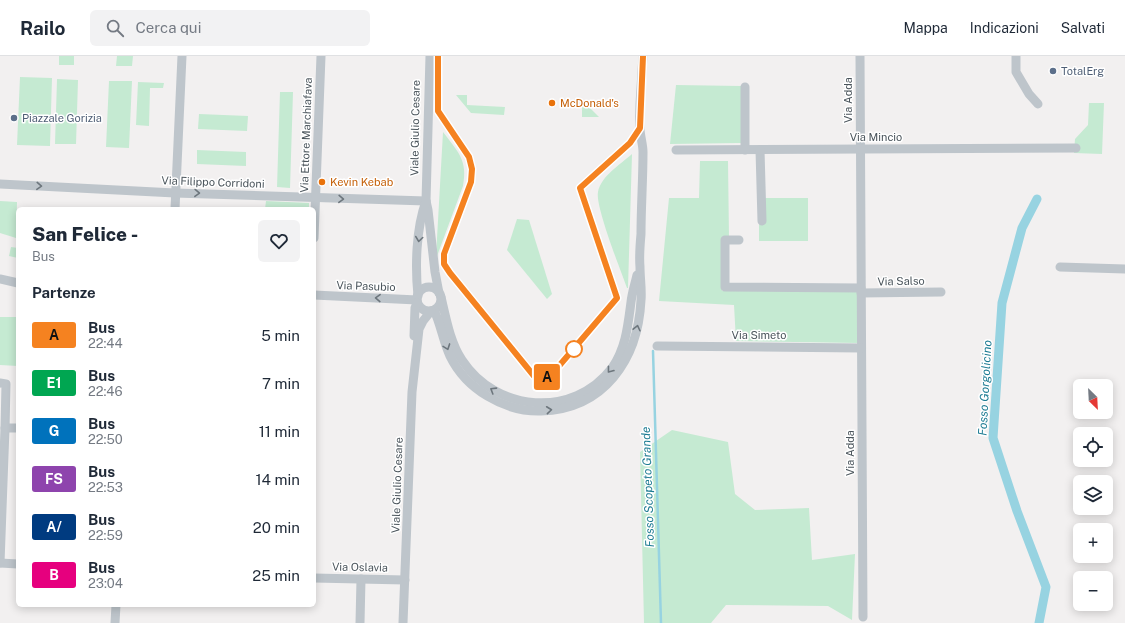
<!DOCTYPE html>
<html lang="it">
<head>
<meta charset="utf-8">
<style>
  :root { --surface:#fff; --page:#f2f2f3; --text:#1f2937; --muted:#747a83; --line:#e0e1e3 }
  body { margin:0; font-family:"Public Sans",sans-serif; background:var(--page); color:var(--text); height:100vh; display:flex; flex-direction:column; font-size:15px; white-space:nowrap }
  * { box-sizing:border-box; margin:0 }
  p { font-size:13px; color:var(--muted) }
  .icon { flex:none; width:22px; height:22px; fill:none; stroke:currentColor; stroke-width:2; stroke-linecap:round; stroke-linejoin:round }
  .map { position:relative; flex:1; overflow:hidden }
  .drawer { position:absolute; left:16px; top:151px; width:300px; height:400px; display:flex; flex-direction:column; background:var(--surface); border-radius:6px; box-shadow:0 2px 10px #0003 }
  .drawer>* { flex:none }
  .badge { padding:0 8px; border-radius:3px; font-size:14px; line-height:26px }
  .needle { width:26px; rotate:156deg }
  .buttons { position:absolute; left:1073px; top:323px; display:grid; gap:8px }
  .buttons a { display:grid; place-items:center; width:40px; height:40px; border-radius:6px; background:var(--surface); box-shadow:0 2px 10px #0003; font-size:20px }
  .map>.badge { position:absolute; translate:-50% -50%; box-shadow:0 0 0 2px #fff }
  h2 { padding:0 16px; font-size:15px; line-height:36px }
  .round { display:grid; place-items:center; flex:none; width:42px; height:42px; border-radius:6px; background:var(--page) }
  .headline { display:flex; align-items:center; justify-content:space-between; height:68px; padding:0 16px }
  h1 { font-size:19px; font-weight:800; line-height:30px }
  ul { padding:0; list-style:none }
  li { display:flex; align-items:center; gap:12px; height:48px; padding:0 16px }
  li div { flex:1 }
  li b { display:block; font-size:15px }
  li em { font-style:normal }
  li .badge { min-width:44px; font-weight:700; text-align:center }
  header { display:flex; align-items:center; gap:24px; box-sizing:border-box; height:56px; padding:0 20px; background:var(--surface); border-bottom:1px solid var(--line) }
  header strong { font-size:19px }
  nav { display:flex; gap:22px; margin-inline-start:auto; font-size:14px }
  .search { width:280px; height:36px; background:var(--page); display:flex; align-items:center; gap:10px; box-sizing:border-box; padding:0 14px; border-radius:6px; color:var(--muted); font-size:15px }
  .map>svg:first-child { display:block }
</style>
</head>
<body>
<header>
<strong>Railo</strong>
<div class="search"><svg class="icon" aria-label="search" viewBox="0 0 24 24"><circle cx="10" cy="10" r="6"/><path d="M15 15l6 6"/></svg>Cerca qui</div>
<nav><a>Mappa</a><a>Indicazioni</a><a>Salvati</a></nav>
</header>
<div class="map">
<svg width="1125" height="567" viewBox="0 0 1125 567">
  <rect width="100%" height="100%" fill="#f2f0f0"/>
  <g fill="#c5ead2">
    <rect x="59" y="0" width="15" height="9"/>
    <polygon points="117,0 133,0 132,10 116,10"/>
    <polygon points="20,21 52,22 50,90 17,89"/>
    <polygon points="57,23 78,24 76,88 55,88"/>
    <polygon points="109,25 132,25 129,92 106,91"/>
    <polygon points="138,26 164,27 163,32 150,32 149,70 136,69"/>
    <polygon points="676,29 741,30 741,87 670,88"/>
    <polygon points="280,36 293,36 290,132 277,131"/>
    <polygon points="456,39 467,39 467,49 505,51 504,59 471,57"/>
    <polygon points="1089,47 1104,47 1102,98 1074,97 1075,83 1088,69"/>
    <polygon points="586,48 599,61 582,61 582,49"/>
    <polygon points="199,58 248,60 247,75 198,73"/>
    <path d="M443,76c15,20 25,28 20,54l-26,70h-1z"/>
    <polygon points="197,94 246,96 246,110 197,108"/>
    <path d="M632,98l-4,134h-1c-6,-17 -32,-82 -29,-96 3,-16 23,-28 34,-38z"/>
    <polygon points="700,105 728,105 729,182 721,183 722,235 859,235 859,287 736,285 734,249 659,245 669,142 699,142"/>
    <rect x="759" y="142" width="49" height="43"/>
    <polygon points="0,145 17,146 16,182 0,177"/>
    <polygon points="266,145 309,147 309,153 265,153"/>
    <polygon points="517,163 529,164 552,238 547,243 507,194"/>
    <polygon points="11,191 18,192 18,202 9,200"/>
    <polygon points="0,261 18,261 18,310 0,309"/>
    <polygon points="672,374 728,386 735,438 755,454 809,452 812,504 855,498 852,564 828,550 726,549 711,567 644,567 640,396"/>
  </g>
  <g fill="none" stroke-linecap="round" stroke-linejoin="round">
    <polyline stroke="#97d3e1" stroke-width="2.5" points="653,295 661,567"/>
    <polyline stroke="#97d3e1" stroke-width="9" points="1037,143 1022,172 1002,247 993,382 1017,455 1046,531 1039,567"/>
    <g stroke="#bec5cb" stroke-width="9">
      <polyline points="860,0 863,561"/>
      <polyline points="1016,0 1016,16 1029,38 1038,48"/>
      <polyline points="745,31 745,94"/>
      <polyline points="676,94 1076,92"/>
      <polyline points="760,94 762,165"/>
      <polyline points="0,128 175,137 426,145"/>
      <polyline points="426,145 428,154 435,216 439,237"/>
      <polyline points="175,153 182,0"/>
      <polyline points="314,182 321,0"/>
      <polyline points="739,184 725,184 725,231 861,232"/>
      <polyline points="1060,211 1125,213"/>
      <polyline points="0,223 18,227"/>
      <circle cx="429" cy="243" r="12"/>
      <polyline points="861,237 941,236"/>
      <polyline points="314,239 417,244"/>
      <path d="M418,240c-3,-30 -2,-67 8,-95l4,-145"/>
      <path d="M441,241c5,21 9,45 21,63 34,52 111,59 150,8 14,-20 16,-43 19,-66 1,-9 4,-18 6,-27"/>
      <path d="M434,254c7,15 9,31 16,46 16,33 54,56 91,55 63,-2 97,-51 100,-111 1,-10 -1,-22 -1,-33 -1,-11 0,-22 1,-33 0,-27 2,-54 2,-82 0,-8 -3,-16 -3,-24 -1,-7 0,-16 0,-24 1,-16 2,-32 3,-48"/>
      <polyline points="414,280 415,252 417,247"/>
      <polyline points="657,290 861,292"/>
      <polyline points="0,327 6,328 5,372 18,372"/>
      <polyline points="0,507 5,372"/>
      <polyline points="0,507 18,508"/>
      <polyline points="314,522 405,524"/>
      <polyline points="115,567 116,549"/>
      <polyline points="360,567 361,523"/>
      <polyline points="403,567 412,336 419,273 423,265 431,255"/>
    </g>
  </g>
  <defs><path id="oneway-chevron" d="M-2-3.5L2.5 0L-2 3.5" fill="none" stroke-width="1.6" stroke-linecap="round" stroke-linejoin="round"/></defs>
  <g stroke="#6d767d">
    <use href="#oneway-chevron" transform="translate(39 130) rotate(3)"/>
    <use href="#oneway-chevron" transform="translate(197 137) rotate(2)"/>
    <use href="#oneway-chevron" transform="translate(341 143) rotate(2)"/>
    <use href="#oneway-chevron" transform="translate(419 183) rotate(98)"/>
    <use href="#oneway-chevron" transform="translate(378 242) rotate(-178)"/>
    <use href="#oneway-chevron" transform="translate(637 272) rotate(-77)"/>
    <use href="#oneway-chevron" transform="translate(447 291) rotate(70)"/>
    <use href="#oneway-chevron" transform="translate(610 314) rotate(128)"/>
    <use href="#oneway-chevron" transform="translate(493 334) rotate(-148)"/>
    <use href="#oneway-chevron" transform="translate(549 354) rotate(-6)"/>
  </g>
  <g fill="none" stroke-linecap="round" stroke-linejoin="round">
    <g stroke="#fff" stroke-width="9">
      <path id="line" d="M438,0v55l31,46 3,12 -1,13 -27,72v10l6,9 84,103c8,3 12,2 19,-3l64,-75 -37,-110 50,-45 10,-15 3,-72"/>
    </g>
    <use href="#line" stroke="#f58220" stroke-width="6"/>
  </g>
  <g fill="#5c6f8a" stroke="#fff" stroke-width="1.5">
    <circle cx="1053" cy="15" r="4"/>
    <circle cx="14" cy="62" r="4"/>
  </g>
  <g fill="#e8710a" stroke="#fff" stroke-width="1.5">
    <circle cx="552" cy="47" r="4"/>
    <circle cx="322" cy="126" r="4"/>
  </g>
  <circle fill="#fff" stroke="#f58220" stroke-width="2" cx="574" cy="293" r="8"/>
  <g text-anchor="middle" stroke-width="3" stroke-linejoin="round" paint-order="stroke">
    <g font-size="11" fill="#4e5e75" stroke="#fff" text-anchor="start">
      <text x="1061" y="19">TotalErg</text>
      <text x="22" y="66">Piazzale Gorizia</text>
    </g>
    <g font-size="11" fill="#4a545b" stroke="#fff">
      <text transform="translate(848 44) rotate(-90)" y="4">Via Adda</text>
      <text transform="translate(415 72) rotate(-89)" y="4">Viale Giulio Cesare</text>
      <text transform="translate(306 79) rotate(-88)" y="4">Via Ettore Marchiafava</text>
      <text x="876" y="85">Via Mincio</text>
      <text transform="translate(213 126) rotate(2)" y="4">Via Filippo Corridoni</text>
      <text transform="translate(901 225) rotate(-1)" y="4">Via Salso</text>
      <text transform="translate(366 230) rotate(2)" y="4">Via Pasubio</text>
      <text x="759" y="283">Via Simeto</text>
      <text transform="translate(850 397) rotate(-90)" y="4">Via Adda</text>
      <text transform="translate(397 429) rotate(-88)" y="4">Viale Giulio Cesare</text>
      <text transform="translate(360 511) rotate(1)" y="4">Via Oslavia</text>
    </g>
    <g font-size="11" fill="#c56008" stroke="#fff" text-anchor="start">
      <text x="560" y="51">McDonald's</text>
      <text x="330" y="130">Kevin Kebab</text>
    </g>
    <g font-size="12" font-style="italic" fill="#1e7c93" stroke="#fff">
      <text transform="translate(985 332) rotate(-87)" y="4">Fosso Gorgolicino</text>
      <text transform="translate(648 431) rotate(-92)" y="4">Fosso Scopeto Grande</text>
    </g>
  </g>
</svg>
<div class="buttons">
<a><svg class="needle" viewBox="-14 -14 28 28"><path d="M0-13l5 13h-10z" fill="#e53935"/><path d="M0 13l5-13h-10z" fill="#747a83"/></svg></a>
<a><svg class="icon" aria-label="locate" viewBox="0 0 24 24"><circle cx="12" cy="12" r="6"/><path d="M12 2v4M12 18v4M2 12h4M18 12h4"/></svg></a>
<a><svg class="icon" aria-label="layers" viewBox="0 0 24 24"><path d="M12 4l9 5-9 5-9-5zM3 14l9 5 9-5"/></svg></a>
<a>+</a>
<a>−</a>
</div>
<b class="badge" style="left:547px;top:321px;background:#f58220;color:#111">A</b>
<section class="drawer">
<div class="headline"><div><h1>San Felice -</h1><p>Bus</p></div><a class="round"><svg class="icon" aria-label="heart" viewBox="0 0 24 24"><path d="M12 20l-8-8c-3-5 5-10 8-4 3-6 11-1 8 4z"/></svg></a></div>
<h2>Partenze</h2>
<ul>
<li><span class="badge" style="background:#f58220;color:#111">A</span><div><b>Bus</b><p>22:44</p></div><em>5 min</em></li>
<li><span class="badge" style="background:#00a651;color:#fff">E1</span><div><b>Bus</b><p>22:46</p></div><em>7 min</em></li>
<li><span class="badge" style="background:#0072bc;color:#fff">G</span><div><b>Bus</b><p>22:50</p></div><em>11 min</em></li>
<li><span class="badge" style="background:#8e44ad;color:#fff">FS</span><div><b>Bus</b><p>22:53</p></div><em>14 min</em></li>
<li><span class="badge" style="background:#003b80;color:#fff">A/</span><div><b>Bus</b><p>22:59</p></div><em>20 min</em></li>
<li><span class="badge" style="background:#e6007e;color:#fff">B</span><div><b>Bus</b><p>23:04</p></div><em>25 min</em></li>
</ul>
</section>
</div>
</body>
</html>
